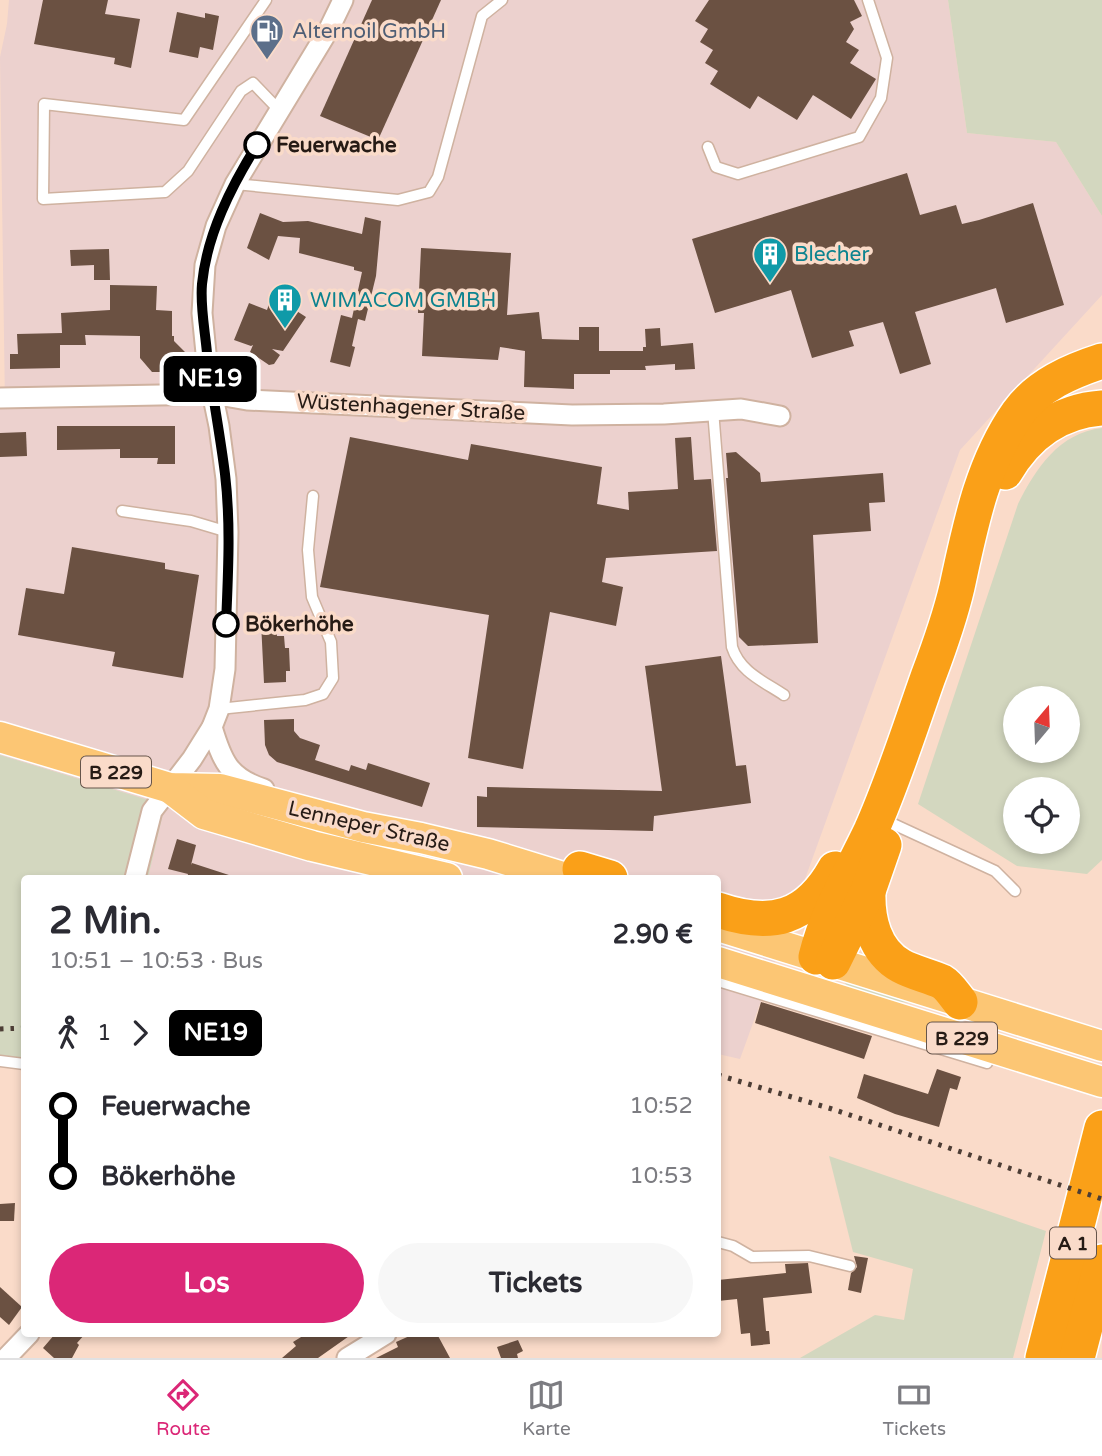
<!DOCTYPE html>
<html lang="de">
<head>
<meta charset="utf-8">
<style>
  :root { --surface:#fff; --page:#f7f7f7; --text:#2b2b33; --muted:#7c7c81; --line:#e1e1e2; --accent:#db2777 }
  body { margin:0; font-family:"Varela Round",sans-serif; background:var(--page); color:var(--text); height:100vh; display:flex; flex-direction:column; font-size:26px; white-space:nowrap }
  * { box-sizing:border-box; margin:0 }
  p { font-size:23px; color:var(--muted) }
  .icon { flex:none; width:38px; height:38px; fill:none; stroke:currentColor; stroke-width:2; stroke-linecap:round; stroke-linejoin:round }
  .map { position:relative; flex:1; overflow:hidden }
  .details { position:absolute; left:21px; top:875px; width:700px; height:462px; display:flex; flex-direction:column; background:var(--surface); border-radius:7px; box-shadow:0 4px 10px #0003 }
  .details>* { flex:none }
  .badge { padding:0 14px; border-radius:10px; font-size:24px; line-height:46px }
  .needle { width:46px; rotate:19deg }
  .buttons { position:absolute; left:1003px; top:686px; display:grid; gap:14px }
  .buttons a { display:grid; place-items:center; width:77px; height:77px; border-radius:50%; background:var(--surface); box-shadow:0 4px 10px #0003; font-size:35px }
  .map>.badge { position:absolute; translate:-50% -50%; box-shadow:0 0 0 4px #fff }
  .legs { display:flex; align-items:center; gap:10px; height:77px; padding:0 28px; font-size:23px }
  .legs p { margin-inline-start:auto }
  .headline { display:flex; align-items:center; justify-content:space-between; height:119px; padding:0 28px }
  h1 { font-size:38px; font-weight:800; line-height:52px }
  .primary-button { display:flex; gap:14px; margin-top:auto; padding:14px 28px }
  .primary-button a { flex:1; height:80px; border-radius:42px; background:var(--accent); color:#fff; font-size:28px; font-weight:800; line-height:80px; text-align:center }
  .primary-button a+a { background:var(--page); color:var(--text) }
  ul { padding:0 28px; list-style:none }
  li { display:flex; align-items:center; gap:24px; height:70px; font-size:26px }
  li i { display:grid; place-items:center; width:10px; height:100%; margin:0 9px; background:currentColor }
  li i::after { content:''; width:18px; height:18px; margin:-9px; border:5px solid; border-radius:50%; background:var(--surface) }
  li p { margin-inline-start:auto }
  li:first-child i { background:linear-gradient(#0000 50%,currentColor 0) }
  li:last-child i { background:linear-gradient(currentColor 50%,#0000 0) }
  .dock { display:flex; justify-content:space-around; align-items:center; height:98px; border-top:2px solid var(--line); background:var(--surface); font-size:19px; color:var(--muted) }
  .dock a { display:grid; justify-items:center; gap:4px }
  .dock .on { color:var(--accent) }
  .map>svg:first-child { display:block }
</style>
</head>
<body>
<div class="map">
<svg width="1102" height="1358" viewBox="0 0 1102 1358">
  <rect width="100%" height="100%" fill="#fadbc9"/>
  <polygon fill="#ecd1ce" points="9,0 948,0 967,133 1056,142 1102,216 1102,295 960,450 740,1059 718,1054 718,878 148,878 164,805 0,755 0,407 5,406 0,57 7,24"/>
  <g fill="#d3d7bf" fill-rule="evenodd">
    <polygon points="948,0 1102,0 1102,216 1056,142 967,133"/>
    <path d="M1102,428v432l-15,14 -70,-8 -99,-62 100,-300c18,-36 41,-71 84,-76zM1015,698h53v53h-53zM1015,789h53v53h-53z"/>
    <polygon points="0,755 165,805 148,878 24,878 24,1062 0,1063"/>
    <path d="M842,979l96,28 -1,4c-9,-3 -18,-6 -28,-8 -21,-4 -54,-2 -67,-24z"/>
    <polygon points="829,1156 1046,1231 1013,1358 800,1358 875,1315 904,1320 913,1269 853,1252"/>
  </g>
  <g fill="#6b5142">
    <polygon points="43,0 108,0 105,14 140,19 131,68 114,64 115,58 34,44"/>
    <polygon points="372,0 441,0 378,140 320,116"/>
    <polygon points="709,0 854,0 862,16 850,22 854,29 846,42 859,50 850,63 876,79 851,119 813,95 797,120 758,96 750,109 710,84 718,71 705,63 713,50 700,42 708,29 695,21"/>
    <polygon points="177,12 205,18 205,13 219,16 213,50 200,47 198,58 169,52"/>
    <polygon points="907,173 920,215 956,205 962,224 979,220 1033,203 1064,305 1006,323 996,288 915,312 931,364 900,374 883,322 849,331 854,346 812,358 791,290 715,313 692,239"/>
    <polygon points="260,213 283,222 308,221 362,234 365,217 381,221 376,276 365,321 358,319 352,346 355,347 350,367 330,362 341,315 352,318 362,272 354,270 354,267 299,253 300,238 278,236 269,260 247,248"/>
    <polygon points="421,248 511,253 507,315 539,312 542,339 579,340 579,327 599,327 599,351 643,351 643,347 646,347 645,329 660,328 661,346 693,343 695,369 675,370 675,364 645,366 646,370 610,370 610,374 574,374 574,389 551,388 524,387 525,351 500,347 498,360 422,356 424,313 418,313"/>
    <polygon points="109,249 110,280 94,280 94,265 71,266 70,250"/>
    <polygon points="110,285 157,286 156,310 172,311 172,336 174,336 174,341 187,354 180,367 172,372 152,372 140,358 140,336 85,335 86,345 60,345 60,368 10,369 10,354 18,354 17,334 62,333 61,313 110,310"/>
    <polygon points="270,301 287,310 289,306 306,317 283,351 272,349 280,355 274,364 269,365 250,352 253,345 251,346 234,340 249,303 267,310"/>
    <polygon points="57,426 175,426 175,464 157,464 158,458 120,458 120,449 57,450"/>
    <polygon points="26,432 27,456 0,457 0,433"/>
    <polygon points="350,437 468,460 471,444 602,467 597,504 629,510 628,492 678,489 675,438 691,437 694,480 711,479 717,551 606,558 602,582 623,587 616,626 550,612 523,769 468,758 489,615 320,587"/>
    <polygon points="736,452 760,473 761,482 883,473 885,502 869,503 871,531 813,535 818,643 748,646 739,637 726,478 728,478 726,453"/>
    <polygon points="72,547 165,563 165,569 199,575 183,678 112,666 115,652 18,635 26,588 64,594"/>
    <polygon points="276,621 277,636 284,636 285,648 289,648 290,671 286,671 286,682 264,683 261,622"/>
    <polygon points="721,656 736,766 746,765 751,803 654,816 653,831 477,827 477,796 487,797 487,787 662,791 645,666"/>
    <polygon points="294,719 294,731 300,738 320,745 315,760 349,771 351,765 366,770 368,763 430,783 422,807 277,762 269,755 265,745 264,720"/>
    <polygon points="177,839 196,845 191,865 192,863 232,876 232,878 187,878 188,874 168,869"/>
    <polygon points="761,1002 872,1036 864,1059 755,1023"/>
    <polygon points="937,1069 961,1077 957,1090 950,1088 939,1127 895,1114 857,1098 864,1074 928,1094"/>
    <polygon points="15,1203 14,1221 0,1221 0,1204"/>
    <polygon points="854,1256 868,1258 861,1293 848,1290 851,1273 857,1267"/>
    <polygon points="808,1263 812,1293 763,1298 766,1331 769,1331 770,1344 751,1346 750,1333 741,1334 737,1299 718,1301 718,1280 786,1273 785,1264"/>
    <polygon points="0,1287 22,1307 9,1325 0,1317"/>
    <polygon points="55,1334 85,1334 77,1343 79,1345 72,1358 54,1358 43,1348"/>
    <polygon points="306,1334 352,1334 318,1358 282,1358 296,1346 293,1342"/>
    <polygon points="414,1334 437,1334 450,1358 376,1358 398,1347 396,1342"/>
    <polygon points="518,1340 523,1351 517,1354 518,1358 501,1358 497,1347"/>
  </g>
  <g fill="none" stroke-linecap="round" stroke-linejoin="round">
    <g stroke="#cfb2a0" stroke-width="13">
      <g id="lane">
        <polyline points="266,0 184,120 44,104 43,199 165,192 188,171 241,91 253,83 279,110"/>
        <polyline points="708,147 716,167 738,174 859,137 881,98 887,58 868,0"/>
        <polyline points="235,184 398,200 429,192 438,177 482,16 502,0"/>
        <path d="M713,410l19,237c8,25 31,34 52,48"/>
        <polyline points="122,511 191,521 228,532"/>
        <polyline points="219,709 305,700 323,694 333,678 331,642 312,597 308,550 313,496"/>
        <polyline points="891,823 995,871 1015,891"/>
        <polyline points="718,981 987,1063 990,1052"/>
        <polyline points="0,1061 24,1064"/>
        <polyline points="718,1242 733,1246 752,1257 809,1256 850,1266"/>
      </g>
    </g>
    <g stroke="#cfb2a0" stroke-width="23">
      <g id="street">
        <polyline points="0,398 213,394 247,400 572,415 664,414 741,409 780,416"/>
        <path d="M212,727c10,34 17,51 52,62"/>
        <polyline points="135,878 152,811 192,759 212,727 219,709 225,669 228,532 226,479 219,426 208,373 202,313 205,265 216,226 235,184 329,29 343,0"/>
        <polyline points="6,1358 29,1334"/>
        <polyline points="347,1358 386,1334"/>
      </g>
    </g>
    <g stroke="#fff" stroke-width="33">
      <g id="primary">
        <polyline points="0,737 170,788 220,789 363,827 421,838 488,854 566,878"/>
        <polyline points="170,788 204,814 312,846 447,878"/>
        <polyline points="718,926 1102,1046"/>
        <polyline points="718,962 1102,1082"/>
      </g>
    </g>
    <g stroke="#fff" stroke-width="38">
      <g id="highway">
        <path d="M1005,472c21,-36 53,-61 97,-64"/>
        <polyline points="580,869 610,878"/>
        <path d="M868,891c-1,28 6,60 33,75 13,7 28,10 41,16 7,4 13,14 18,20"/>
        <path d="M718,910c53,18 89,9 117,-41"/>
        <path d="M816,957c11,-45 35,-84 55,-126 22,-49 39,-103 57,-154 11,-29 22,-60 29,-90 13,-60 25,-123 61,-174 20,-28 53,-42 84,-52"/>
        <polyline points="833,962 868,891 884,845"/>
        <polyline points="1043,1358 1102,1128"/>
        <polyline points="1077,1358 1102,1262"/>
      </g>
    </g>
    <use href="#lane" stroke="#fff" stroke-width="10"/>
    <use href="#street" stroke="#fff" stroke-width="19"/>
    <use href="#primary" stroke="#fcc674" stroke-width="30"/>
    <use href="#highway" stroke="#faa018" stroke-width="35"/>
    <g stroke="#4c3d35" stroke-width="5" stroke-dasharray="3.5 7" stroke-linecap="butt">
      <polyline points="0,1029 24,1028"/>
      <polyline points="718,1075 832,1109 1102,1199"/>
    </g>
  </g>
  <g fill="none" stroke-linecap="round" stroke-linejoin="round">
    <g stroke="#fff" stroke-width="16">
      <path id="line-1" d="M226,624c2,-49 5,-100 -1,-150 -5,-40 -13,-81 -18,-121 -2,-23 -7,-46 -5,-69 5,-50 29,-97 55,-139"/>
    </g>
    <use href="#line-1" stroke="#000" stroke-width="10"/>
  </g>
  <defs>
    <g id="fuel-pin" transform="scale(1.75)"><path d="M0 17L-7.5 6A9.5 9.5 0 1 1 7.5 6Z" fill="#5c6f8a" stroke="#fadbc9"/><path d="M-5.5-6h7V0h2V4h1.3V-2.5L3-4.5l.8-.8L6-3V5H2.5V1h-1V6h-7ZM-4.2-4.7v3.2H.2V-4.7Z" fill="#fff"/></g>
    <g id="building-pin" transform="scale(1.75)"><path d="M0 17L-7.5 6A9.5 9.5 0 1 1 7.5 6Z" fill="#0f9aa8" stroke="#fadbc9"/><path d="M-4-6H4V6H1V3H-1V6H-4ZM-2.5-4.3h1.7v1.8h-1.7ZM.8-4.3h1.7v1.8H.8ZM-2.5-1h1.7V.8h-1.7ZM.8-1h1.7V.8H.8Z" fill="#fff"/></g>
  </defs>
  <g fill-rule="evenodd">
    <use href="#fuel-pin" x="267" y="31"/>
    <use href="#building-pin" x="770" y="254"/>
    <use href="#building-pin" x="285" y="300"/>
  </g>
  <g fill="#fff" stroke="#000" stroke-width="3.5">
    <circle cx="257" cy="145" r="12"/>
    <circle cx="226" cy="624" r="12"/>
  </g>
  <g text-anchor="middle" stroke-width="7" stroke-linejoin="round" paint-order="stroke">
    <g fill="#fadbc9" stroke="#66554b" stroke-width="2">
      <rect x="81" y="756.5" width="70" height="31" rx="5"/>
      <rect x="927" y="1022.5" width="70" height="31" rx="5"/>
      <rect x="1050" y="1227.5" width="46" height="31" rx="5"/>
    </g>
    <g font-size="19" font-weight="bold" fill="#261b15">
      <text x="116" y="779">B 229</text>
      <text x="962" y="1045">B 229</text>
      <text x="1073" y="1250">A 1</text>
    </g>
    <g font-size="21" fill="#4e5e75" stroke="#fadbc9" text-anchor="start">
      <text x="292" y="38">Alternoil GmbH</text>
    </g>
    <g font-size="21" font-weight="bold" fill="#261b15" stroke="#fadbc9" text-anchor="start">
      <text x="276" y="152">Feuerwache</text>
      <text x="245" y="631">Bökerhöhe</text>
    </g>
    <g font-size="21" fill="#0d838f" stroke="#fadbc9" text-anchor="start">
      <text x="794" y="261">Blecher</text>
      <text x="310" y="307">WIMACOM GMBH</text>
    </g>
    <g font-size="21" fill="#261b15" stroke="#fadbc9">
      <text transform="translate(411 407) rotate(3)" y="7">Wüstenhagener Straße</text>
      <text transform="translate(369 826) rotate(13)" y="7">Lenneper Straße</text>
    </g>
  </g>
</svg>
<div class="buttons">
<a><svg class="needle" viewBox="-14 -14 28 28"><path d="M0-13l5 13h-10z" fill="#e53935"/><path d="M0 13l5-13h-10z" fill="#7c7c81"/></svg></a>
<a><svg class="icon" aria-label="locate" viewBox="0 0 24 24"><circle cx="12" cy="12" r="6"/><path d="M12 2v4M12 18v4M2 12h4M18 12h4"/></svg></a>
</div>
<b class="badge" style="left:210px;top:379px;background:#000;color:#fff">NE19</b>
<section class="details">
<div class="headline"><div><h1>2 Min.</h1><p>10:51 – 10:53 · Bus</p></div><b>2.90 €</b></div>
<div class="legs"><svg class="icon" aria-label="walk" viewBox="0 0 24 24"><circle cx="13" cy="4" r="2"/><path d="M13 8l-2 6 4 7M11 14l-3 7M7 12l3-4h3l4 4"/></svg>1<svg class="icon" aria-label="forward" viewBox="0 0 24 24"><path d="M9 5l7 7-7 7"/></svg><b class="badge" style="background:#000;color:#fff">NE19</b></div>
<ul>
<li><i style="color:#000"></i><b>Feuerwache</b><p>10:52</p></li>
<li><i style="color:#000"></i><b>Bökerhöhe</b><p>10:53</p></li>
</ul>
<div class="primary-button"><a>Los</a><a>Tickets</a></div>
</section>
</div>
<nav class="dock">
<a class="on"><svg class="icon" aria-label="directions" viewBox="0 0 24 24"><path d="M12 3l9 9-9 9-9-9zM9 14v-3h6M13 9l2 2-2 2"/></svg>Route</a>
<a><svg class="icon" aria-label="map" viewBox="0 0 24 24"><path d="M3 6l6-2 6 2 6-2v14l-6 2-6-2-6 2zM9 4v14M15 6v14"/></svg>Karte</a>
<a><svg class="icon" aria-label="tickets" viewBox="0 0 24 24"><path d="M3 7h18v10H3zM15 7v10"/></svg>Tickets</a>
</nav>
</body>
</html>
